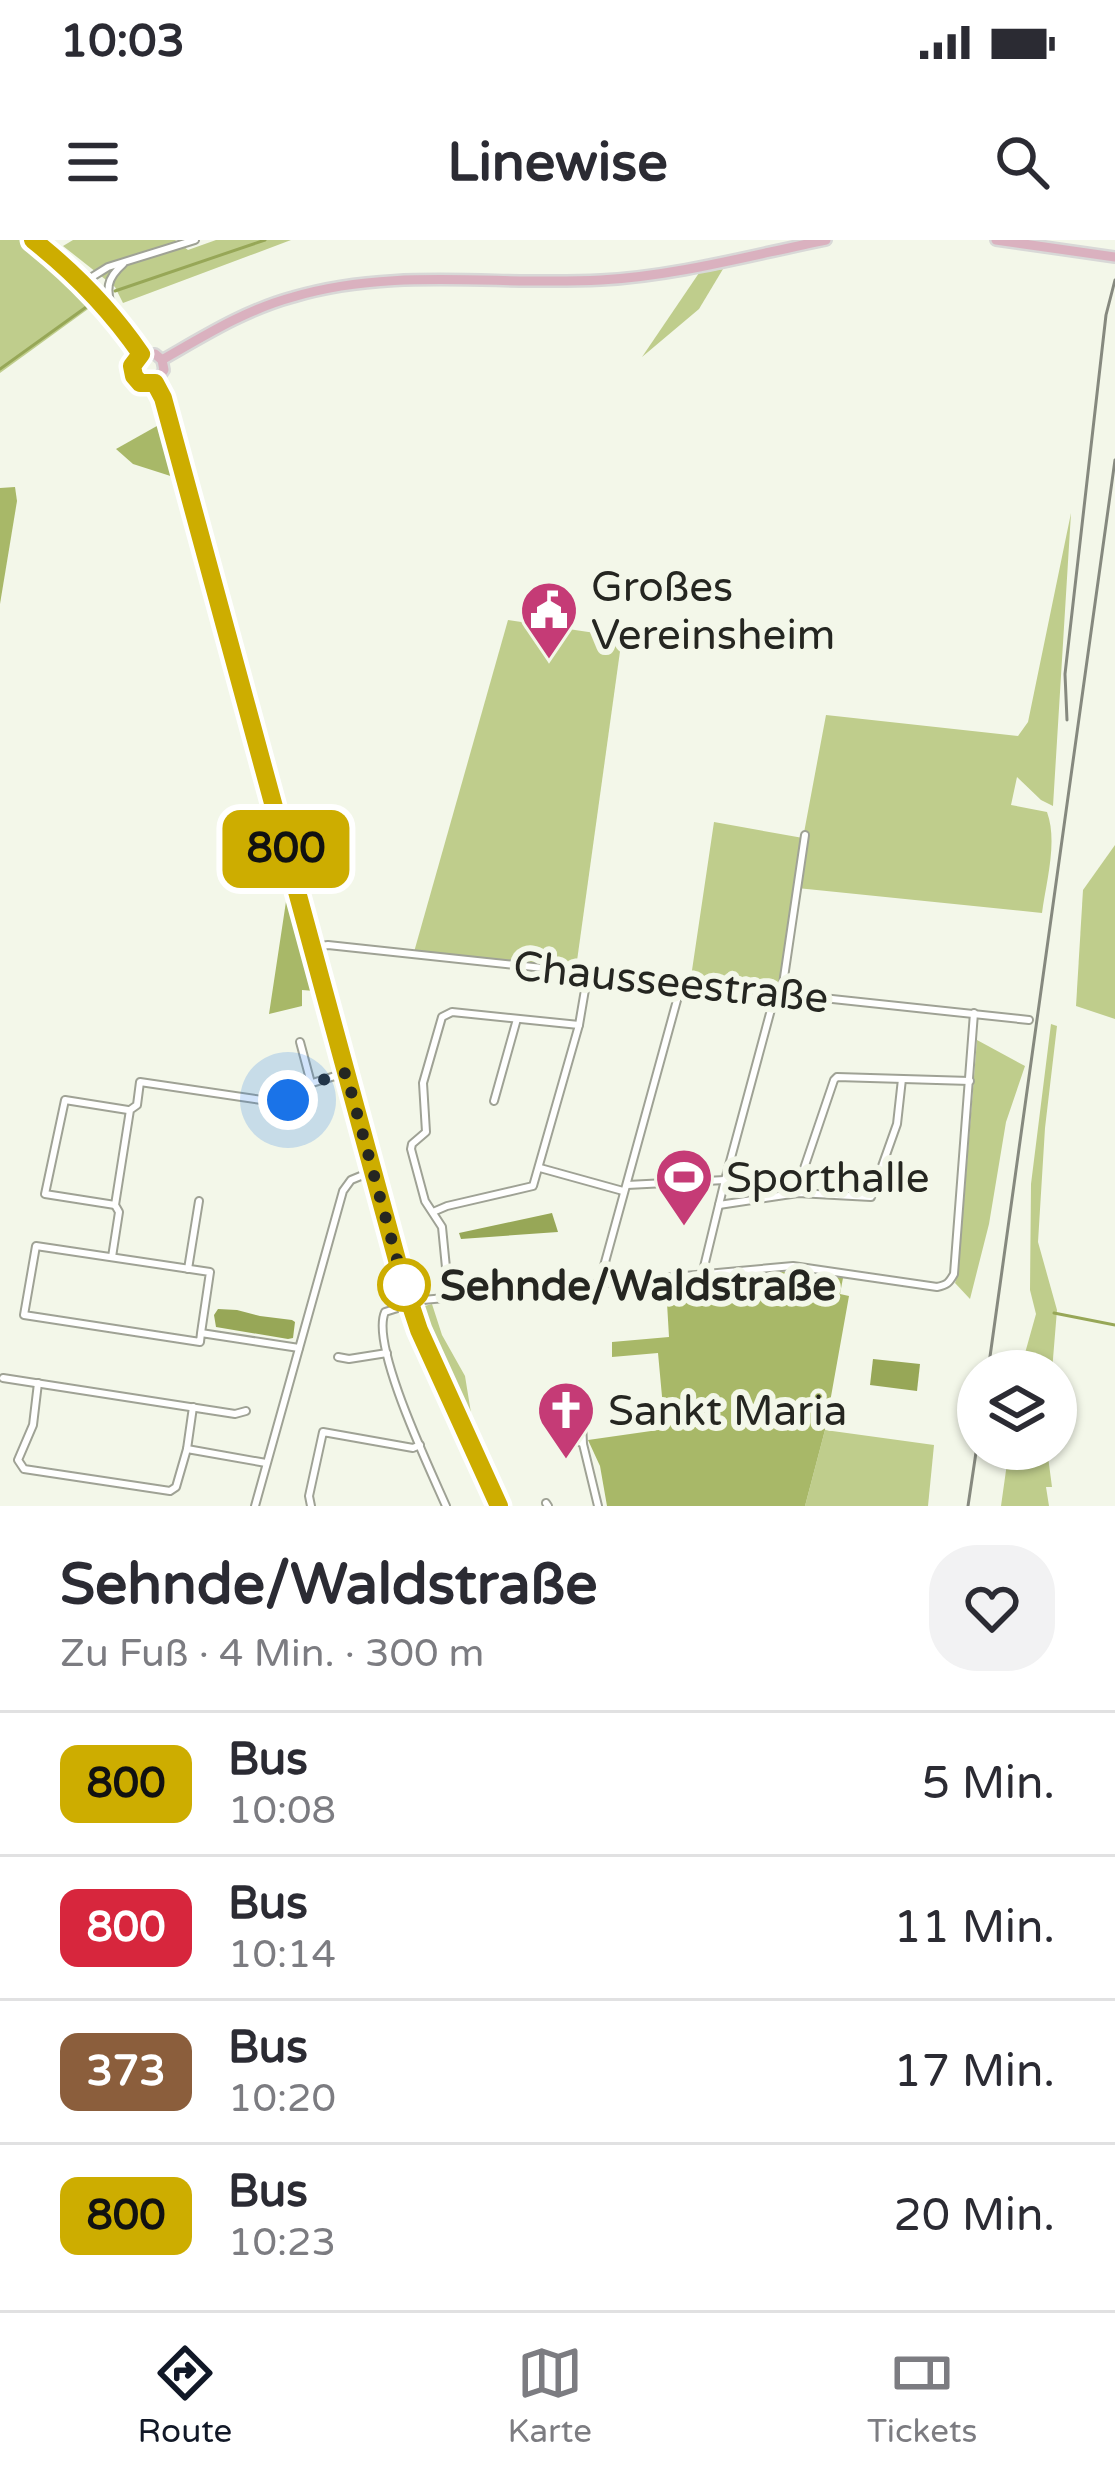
<!DOCTYPE html>
<html lang="de">
<head>
<meta charset="utf-8">
<style>
  :root { --surface:#fff; --page:#f2f2f3; --text:#2b2b33; --muted:#7c7c81; --line:#e1e1e2; --accent:#111827 }
  body { margin:0; font-family:"Varela Round",sans-serif; background:var(--page); color:var(--text); height:100vh; display:flex; flex-direction:column; font-size:45px; white-space:nowrap }
  * { box-sizing:border-box; margin:0 }
  p { font-size:39px; color:var(--muted) }
  .icon { flex:none; width:66px; height:66px; fill:none; stroke:currentColor; stroke-width:2; stroke-linecap:round; stroke-linejoin:round }
  .map { position:relative; height:1266px; overflow:hidden }
  .details { display:flex; flex-direction:column; background:var(--surface); flex:1 }
  .details>* { flex:none }
  .badge { padding:0 24px; border-radius:18px; font-size:42px; line-height:78px }
  .controls { position:absolute; left:957px; top:1110px; display:grid; gap:24px }
  .controls a { display:grid; place-items:center; width:120px; height:120px; border-radius:50%; background:var(--surface); box-shadow:0 3px 9px #0004; font-size:60px }
  .you { position:absolute; width:60px; height:60px; margin:-30px; border:9px solid #fff; border-radius:50%; background:#1a73e8; box-shadow:0 0 0 18px #1a73e833 }
  .map>.badge { position:absolute; translate:-50% -50%; box-shadow:0 0 0 6px #fff }
  .round { display:grid; place-items:center; flex:none; width:126px; height:126px; border-radius:48px; background:var(--page) }
  .head { display:flex; align-items:center; justify-content:space-between; height:204px; padding:0 60px }
  h1 { font-size:57px; font-weight:700; line-height:90px }
  ul { padding:0; list-style:none }
  li { display:flex; align-items:center; gap:36px; height:144px; padding:0 60px; border-top:3px solid var(--line) }
  li div { flex:1 }
  li b { display:block; font-size:45px }
  li em { font-style:normal }
  li .badge { min-width:132px; font-weight:700; text-align:center }
  .status { display:flex; justify-content:space-between; align-items:center; height:84px; padding:0 60px; background:var(--surface); direction:ltr }
  .status svg { height:33px; fill:currentColor }
  header { display:flex; justify-content:space-between; align-items:center; height:156px; padding:0 60px; background:var(--surface); font-size:54px; font-weight:700 }
  .menu { display:flex; justify-content:space-around; align-items:center; height:168px; border-top:3px solid var(--line); background:var(--surface); font-size:33px; color:var(--muted) }
  .menu a { display:grid; justify-items:center; gap:6px }
  .menu .on { color:var(--accent) }
  .map>svg:first-child { display:block }
</style>
</head>
<body>
<div class="status"><b>10:03</b><svg viewBox="0 0 49 12"><path d="M0 12V9h3v3zM5 12V6h3v6zM10 12V3h3v9zM15 12V0h3v12zM26 1h20v11H26zM47 4h2v5h-2z"/></svg></div>
<header><svg class="icon" aria-label="menu" viewBox="0 0 24 24"><path d="M4 6h16M4 12h16M4 18h16"/></svg>Linewise<svg class="icon" aria-label="search" viewBox="0 0 24 24"><circle cx="10" cy="10" r="6"/><path d="M15 15l6 6"/></svg></header>
<div class="map">
<svg width="1115" height="1266" viewBox="0 0 1115 1266">
  <rect width="100%" height="100%" fill="#f3f7e9"/>
  <g fill="#bfcd8c">
    <polygon points="0,0 20,0 74,43 95,64 0,133"/>
    <polygon points="73,0 175,0 188,10 216,0 291,0 123,63 115,47 63,6"/>
    <polygon points="723,29 699,69 642,117 699,33"/>
    <path d="M1071,273l-18,293 -12,-6 -24,-23 -6,28 36,7c11,30 -1,70 -5,101l-245,-25 -18,100 -88,-11 23,-155 89,16 23,-123 192,21 10,-14z"/>
    <polygon points="508,380 622,397 576,728 414,712"/>
    <polygon points="1115,605 1115,779 1076,766 1083,650"/>
    <polygon points="1051,784 1057,786 1045,888 1038,1002 1057,1070 1052,1131 1020,1131 1036,1074 1030,1050 1031,944"/>
    <polygon points="977,800 1025,826 1006,882 989,984 970,1059 955,1043 958,1034"/>
    <polygon points="432,1064 442,1095 465,1136 472,1179 478,1190 474,1197 422,1079 421,1067"/>
    <polygon points="825,1190 934,1205 928,1266 805,1266"/>
    <polygon points="1009,1209 1047,1209 1052,1247 1046,1247 1049,1266 1001,1266"/>
  </g>
  <g fill="#a8b868">
    <polygon points="164,182 183,240 133,224 116,209"/>
    <polygon points="15,247 17,261 0,364 0,248"/>
    <polygon points="287,655 315,751 302,750 302,766 269,774"/>
    <polygon points="796,1031 843,1038 840,1054 849,1056 825,1190 805,1266 607,1266 600,1226 588,1200 665,1189 658,1113 612,1117 612,1102 669,1097 667,1063 761,1051 760,1034"/>
  </g>
  <g fill="#97a757">
    <polygon points="552,973 558,992 461,999 459,993"/>
    <polygon points="218,1069 237,1070 260,1076 292,1080 295,1082 293,1098 288,1099 216,1087 214,1075"/>
    <polygon points="873,1119 920,1124 917,1151 870,1145"/>
  </g>
  <g fill="none" stroke-linecap="round" stroke-linejoin="round">
    <g stroke="#97a757" stroke-width="3">
      <polyline points="115,51 265,0"/>
      <polyline points="0,129 89,65"/>
      <polyline points="1054,1073 1115,1085"/>
    </g>
    <g stroke="#9fa295" stroke-width="10">
      <g id="minor">
        <polyline points="84,42 108,27 195,0"/>
        <path d="M112,70c-6,-21 -6,-31 11,-46"/>
        <polyline points="312,707 328,705 1029,780"/>
        <polyline points="782,751 805,595"/>
        <polyline points="300,802 311,843"/>
        <polyline points="494,861 517,779"/>
        <polyline points="540,928 623,951"/>
        <polyline points="627,945 725,940"/>
        <polyline points="798,951 799,943 834,840 837,837 970,841"/>
        <polyline points="115,965 45,954 65,860 128,870"/>
        <polyline points="719,965 798,953 871,957 897,884 902,839"/>
        <polyline points="433,972 447,966 533,946 579,785 588,732"/>
        <polyline points="112,1017 119,972 115,965 130,870 137,865 140,842 282,863 299,847 345,833"/>
        <polyline points="188,1029 199,961"/>
        <polyline points="702,1035 725,940 776,751"/>
        <polyline points="599,1044 682,742"/>
        <polyline points="449,1058 442,987 425,961 411,909 412,904 426,892 423,843 442,777 452,772 579,785"/>
        <polyline points="201,1093 210,1032 36,1006 24,1075 200,1102 201,1093 299,1108"/>
        <polyline points="338,1117 349,1119 387,1113"/>
        <polyline points="3,1138 235,1174 246,1171"/>
        <polyline points="38,1143 33,1185 18,1220 24,1229 170,1251 176,1247 187,1209 266,1223"/>
        <polyline points="583,1204 566,1193 565,1183 569,1180 578,1179 582,1182 583,1204 598,1266"/>
        <polyline points="187,1209 193,1167"/>
        <polyline points="546,1263 548,1266"/>
        <polyline points="255,1266 343,951 351,940 373,931"/>
        <polyline points="311,1266 309,1256 323,1192 413,1208 420,1205"/>
        <path d="M446,1266c-16,-37 -76,-161 -61,-194l38,-12 370,-34 144,21c10,-2 12,-4 17,-13l20,-261"/>
      </g>
    </g>
    <g stroke="#d8d8d7" stroke-width="14">
      <g id="primary">
        <path d="M33,0c43,33 78,69 108,114"/>
        <polyline points="996,0 1115,17"/>
        <polyline points="141,114 134,121 134,136 141,143 155,143"/>
        <polyline points="141,114 155,114 162,120 164,130 155,143"/>
        <path d="M162,120c42,-24 83,-50 131,-63 101,-30 205,-11 308,-17 75,-4 151,-25 225,-40"/>
        <polyline points="155,143 174,191 403,1042 419,1091 499,1266"/>
      </g>
    </g>
    <use href="#minor" stroke="#fff" stroke-width="6"/>
    <use href="#primary" stroke="#dab1bf" stroke-width="9"/>
    <g stroke="#86897f" stroke-width="3">
      <polyline points="1067,480 1065,434 1106,75 1115,40"/>
      <polyline points="988,1131 1115,220"/>
      <polyline points="968,1266 978,1199"/>
    </g>
  </g>
  <g fill="none" stroke-linecap="round" stroke-linejoin="round">
    <g stroke="#fff" stroke-width="27">
      <path id="line" d="M33,0c43,34 77,69 108,114l-9,12 2,10 6,7h15l8,15 240,884 16,48 80,176"/>
    </g>
    <use href="#line" stroke="#cdad00" stroke-width="18"/>
    <polyline stroke="#252621" stroke-width="12" stroke-dasharray="0 21.6" points="288,860 299,847 346,833 404,1045"/>
  </g>
  <defs>
    <g id="civic-pin" transform="scale(3)"><path d="M0 17L-7.5 6A9.5 9.5 0 1 1 7.5 6Z" fill="#c53b76" stroke="#f3f7e9"/><path d="M-.6-6.5H3V-4.5H.6V-3L4-1V1h2V6H-6V1h2V-1L-.6-3ZM-1.2 2.5V6h2.4V2.5Z" fill="#fff"/></g>
    <g id="stadium-pin" transform="scale(3)"><path d="M0 17L-7.5 6A9.5 9.5 0 1 1 7.5 6Z" fill="#c53b76" stroke="#f3f7e9"/><path d="M0-5a6.5 5 0 1 0 0 10a6.5 5 0 1 0 0-10ZM-3.5-1.8h7v3.6h-7Z" fill="#fff"/></g>
    <g id="church-pin" transform="scale(3)"><path d="M0 17L-7.5 6A9.5 9.5 0 1 1 7.5 6Z" fill="#c53b76" stroke="#f3f7e9"/><path d="M-1.2-6h2.4v3.5h3.3v2.4h-3.3V6h-2.4V-.1h-3.3v-2.4h3.3Z" fill="#fff"/></g>
  </defs>
  <g fill-rule="evenodd">
    <use href="#civic-pin" x="549" y="370"/>
    <use href="#stadium-pin" x="684" y="937"/>
    <use href="#church-pin" x="566" y="1170"/>
  </g>
  <circle fill="#fff" stroke="#cdad00" stroke-width="6" cx="404" cy="1045" r="24"/>
  <g text-anchor="middle" stroke-width="12" stroke-linejoin="round" paint-order="stroke">
    <g font-size="42" fill="#252621" stroke="#f3f7e9" text-anchor="start">
      <text x="591" y="361">Großes<tspan x="591" dy="48">Vereinsheim</tspan></text>
      <text x="726" y="952">Sporthalle</text>
      <text x="608" y="1185">Sankt Maria</text>
    </g>
    <g font-size="42" fill="#252621" stroke="#f3f7e9">
      <text transform="translate(671 741) rotate(6)" y="15">Chausseestraße</text>
    </g>
    <g font-size="42" font-weight="bold" fill="#252621" stroke="#f3f7e9" text-anchor="start">
      <text x="440" y="1060">Sehnde/Waldstraße</text>
    </g>
  </g>
</svg>
<div class="controls">
<a><svg class="icon" aria-label="layers" viewBox="0 0 24 24"><path d="M12 4l9 5-9 5-9-5zM3 14l9 5 9-5"/></svg></a>
</div>
<div class="you" style="left:288px;top:860px"></div>
<b class="badge" style="left:286px;top:609px;background:#cdad00;color:#111">800</b>
</div>
<section class="details">
<div class="head"><div><h1>Sehnde/Waldstraße</h1><p>Zu Fuß · 4 Min. · 300 m</p></div><a class="round"><svg class="icon" aria-label="heart" viewBox="0 0 24 24"><path d="M12 20l-8-8c-3-5 5-10 8-4 3-6 11-1 8 4z"/></svg></a></div>
<ul>
<li><span class="badge" style="background:#cdad00;color:#111">800</span><div><b>Bus</b><p>10:08</p></div><em>5 Min.</em></li>
<li><span class="badge" style="background:#d7263d;color:#fff">800</span><div><b>Bus</b><p>10:14</p></div><em>11 Min.</em></li>
<li><span class="badge" style="background:#8b5e3c;color:#fff">373</span><div><b>Bus</b><p>10:20</p></div><em>17 Min.</em></li>
<li><span class="badge" style="background:#cdad00;color:#111">800</span><div><b>Bus</b><p>10:23</p></div><em>20 Min.</em></li>
</ul>
</section>
<nav class="menu">
<a class="on"><svg class="icon" aria-label="directions" viewBox="0 0 24 24"><path d="M12 3l9 9-9 9-9-9zM9 14v-3h6M13 9l2 2-2 2"/></svg>Route</a>
<a><svg class="icon" aria-label="map" viewBox="0 0 24 24"><path d="M3 6l6-2 6 2 6-2v14l-6 2-6-2-6 2zM9 4v14M15 6v14"/></svg>Karte</a>
<a><svg class="icon" aria-label="tickets" viewBox="0 0 24 24"><path d="M3 7h18v10H3zM15 7v10"/></svg>Tickets</a>
</nav>
</body>
</html>
